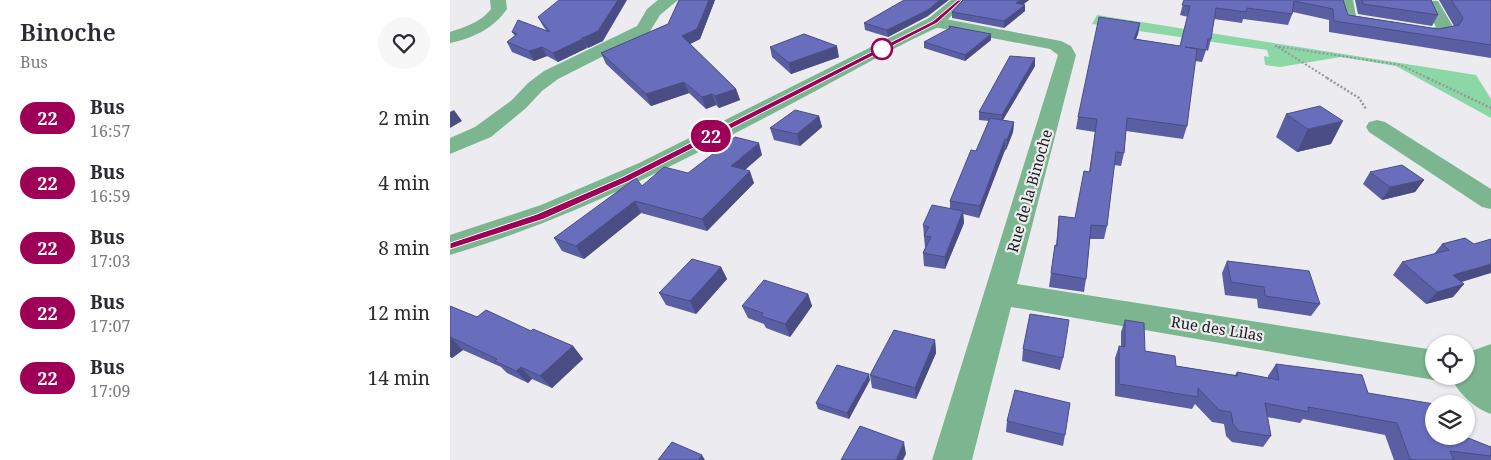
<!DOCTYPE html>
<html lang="en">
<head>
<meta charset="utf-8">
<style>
  :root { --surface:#fff; --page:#f7f7f7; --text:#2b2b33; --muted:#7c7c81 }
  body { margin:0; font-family:"Noto Serif",serif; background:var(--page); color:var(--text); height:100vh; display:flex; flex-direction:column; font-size:19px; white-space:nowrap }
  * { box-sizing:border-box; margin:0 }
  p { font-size:16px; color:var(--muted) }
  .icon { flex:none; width:28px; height:28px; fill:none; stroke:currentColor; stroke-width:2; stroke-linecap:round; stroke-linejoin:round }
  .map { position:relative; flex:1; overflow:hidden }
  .drawer { display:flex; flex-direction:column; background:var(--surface); width:450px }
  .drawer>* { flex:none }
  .badge { padding:0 10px; border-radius:16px; font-size:18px; line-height:32px }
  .tools { position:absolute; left:975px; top:335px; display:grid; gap:10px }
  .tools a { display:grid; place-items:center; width:50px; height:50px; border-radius:50%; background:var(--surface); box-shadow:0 1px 4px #0004; font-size:25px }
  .map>.badge { position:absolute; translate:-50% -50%; box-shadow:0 0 0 2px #fff }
  .round { display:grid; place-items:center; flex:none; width:52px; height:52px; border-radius:26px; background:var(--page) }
  .overview { display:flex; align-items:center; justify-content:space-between; height:85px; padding:0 20px }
  h1 { font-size:24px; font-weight:600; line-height:38px }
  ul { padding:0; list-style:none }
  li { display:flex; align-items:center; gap:15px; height:65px; padding:0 20px }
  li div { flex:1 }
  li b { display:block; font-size:19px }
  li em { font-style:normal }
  li .badge { min-width:55px; font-weight:700; text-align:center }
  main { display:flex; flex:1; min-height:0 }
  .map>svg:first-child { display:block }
</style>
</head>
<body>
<main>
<section class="drawer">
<div class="overview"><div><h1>Binoche</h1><p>Bus</p></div><a class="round"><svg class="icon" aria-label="heart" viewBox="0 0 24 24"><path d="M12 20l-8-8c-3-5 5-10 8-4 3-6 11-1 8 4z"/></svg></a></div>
<ul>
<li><span class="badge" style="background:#9f0057;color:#fff">22</span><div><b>Bus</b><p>16:57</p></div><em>2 min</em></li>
<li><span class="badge" style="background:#9f0057;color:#fff">22</span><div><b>Bus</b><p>16:59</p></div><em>4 min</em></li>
<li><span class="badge" style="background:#9f0057;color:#fff">22</span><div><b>Bus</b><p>17:03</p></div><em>8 min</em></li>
<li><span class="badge" style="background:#9f0057;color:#fff">22</span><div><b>Bus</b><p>17:07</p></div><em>12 min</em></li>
<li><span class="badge" style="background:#9f0057;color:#fff">22</span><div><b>Bus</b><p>17:09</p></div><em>14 min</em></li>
</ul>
</section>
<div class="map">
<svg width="1041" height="460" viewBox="0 0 1041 460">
  <rect width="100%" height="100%" fill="#ececf0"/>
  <polygon fill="#8bd7a6" points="647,15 1026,75 1041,99 1041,118 946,66 891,57 830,67 815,65 814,56 819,57 817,50 642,24"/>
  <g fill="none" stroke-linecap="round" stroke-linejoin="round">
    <g stroke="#969699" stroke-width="2" stroke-dasharray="2 2" stroke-linecap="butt">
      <polyline points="825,46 951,65 980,79"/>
      <polyline points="828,47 879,79"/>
    </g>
    <g stroke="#969699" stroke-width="2.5" stroke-dasharray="2 2" stroke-linecap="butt">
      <polyline points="877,78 909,98 916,109"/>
      <polyline points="978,78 1041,108"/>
    </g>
    <g fill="#7cb690" fill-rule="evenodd">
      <path d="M40,0h16l1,9c-14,20 -34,29 -57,34v-11c15,-5 31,-10 41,-23z"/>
      <polygon points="208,0 228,0 210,15 199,33 108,79 92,91 76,108 41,137 0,154 0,138 25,127 62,100 78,83 94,71 187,26 197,9"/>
      <polygon points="887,0 903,0 906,16 982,28 986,27 976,8 956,3 953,0 988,1 1005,30 1002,34 982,38 893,24"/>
      <polygon points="485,17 611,41 621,46 626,55 567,284 984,350 984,376 994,376 984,380 561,307 522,460 482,460 608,55 600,49 479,26 477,22 479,18"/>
      <polygon points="927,120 935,122 1041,189 1041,209 1032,207 919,132 916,127 919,122"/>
      <path d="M1041,344v70c-17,-6 -33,-21 -41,-38h16v-23z"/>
    </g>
    <path fill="#7cb690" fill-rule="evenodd" d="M501,0h17l-27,26c-41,18 -79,40 -118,61 -121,64 -241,129 -373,168v-20l91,-30 98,-42 290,-145z"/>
  </g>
  <g fill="#595fa2">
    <polygon points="229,0 265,0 250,39 240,44 286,89 290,100 269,108 266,105 256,109 239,93 201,106 156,64 151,53 218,24"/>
    <polygon points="513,0 579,0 573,4 575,5 575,11 554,28 502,18 502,12"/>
    <polygon points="734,0 893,0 898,15 988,29 1004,26 989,0 1041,0 1041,58 879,32 879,20 843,12 838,25 793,19 792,23 764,19 761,39 758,51 756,50 752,62 745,61 737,126 733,139 676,131 674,153 671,166 664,165 657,226 654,239 640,239 636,279 634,292 599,287 605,245 606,245 609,216 625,218 639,172 645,132 626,129 628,117 690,23 688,34 686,39 730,46 738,17 730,15"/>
    <polygon points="905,0 981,0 988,15 982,26 908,14"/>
    <polygon points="478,16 438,37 415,30 414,23"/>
    <polygon points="88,17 153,41 138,48 136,46 137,48 108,62 97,56 84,61 62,52 57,42 65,36 62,32 96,30 93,26"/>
    <polygon points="499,26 541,34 541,40 515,61 474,48 474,42 499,29"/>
    <polygon points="320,47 389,57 341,74 322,57"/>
    <polygon points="585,66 553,120 564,122 563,132 556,150 555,150 529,218 513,214 514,223 495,269 474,266 473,253 475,248 473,225 500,208 500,201 526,151 539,121 529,120 529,112"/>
    <polygon points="836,114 881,144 847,152 826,137"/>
    <polygon points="369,116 372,127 350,146 324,140 320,128"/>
    <polygon points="312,155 295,170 304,183 257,231 191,213 134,259 112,251 104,238 192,186 238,173"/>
    <polygon points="920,172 974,180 965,192 932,200 913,184"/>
    <polygon points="1015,238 1011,282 1014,284 1003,297 976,304 943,275 952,262 984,254 992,244"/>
    <polygon points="777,261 870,304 861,316 808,308 807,299 775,295 772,273"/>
    <polygon points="271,267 277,279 246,314 216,305 209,293"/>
    <polygon points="358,294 362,306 340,337 316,328 314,324 298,318 292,306"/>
    <polygon points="0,306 27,317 81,331 123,346 133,359 102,388 82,379 78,383 57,373 51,367 13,350 2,358 0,357"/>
    <polygon points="675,320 695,351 726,366 785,375 787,372 818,378 818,376 826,364 918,393 984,436 1041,447 1041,460 944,460 935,435 853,419 850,423 817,417 821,436 813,447 782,442 776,436 774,424 762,422 745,404 742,409 665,396 665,358 669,346 671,347 671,332"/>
    <polygon points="485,340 486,353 466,399 422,388 420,375"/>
    <polygon points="573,349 613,358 610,370 572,361"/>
    <polygon points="420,380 399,419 368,409 366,403"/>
    <polygon points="557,421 615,435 613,446 556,432"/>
  </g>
  <g fill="#494d84">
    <polygon points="168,0 177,0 153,41 138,48 133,38"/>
    <polygon points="259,0 265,0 250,39 236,46 232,36"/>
    <polygon points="490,0 499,0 478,16 438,37 437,30"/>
    <polygon points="571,0 579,0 566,10 566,3"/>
    <polygon points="575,5 575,11 554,28 554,21"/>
    <polygon points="690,23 688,34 681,50 684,39"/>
    <polygon points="541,34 541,40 515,61 515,55"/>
    <polygon points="133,39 137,48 108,62 103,53"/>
    <polygon points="387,46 389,57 341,74 339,63"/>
    <polygon points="92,47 97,56 84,61 79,51"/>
    <polygon points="585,58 585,66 551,123 552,115"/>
    <polygon points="234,82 239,93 201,106 196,94"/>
    <polygon points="286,89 290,100 269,108 265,96"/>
    <polygon points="262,94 266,105 256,109 252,97"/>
    <polygon points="4,110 12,121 0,128 0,112"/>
    <polygon points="369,116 372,127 350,146 347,134"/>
    <polygon points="893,121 881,144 847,152 858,129"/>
    <polygon points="564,122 563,132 556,150 557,140"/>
    <polygon points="555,139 555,150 529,218 530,206"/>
    <polygon points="309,143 312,155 285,178 281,166"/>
    <polygon points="300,171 304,183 257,231 252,219"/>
    <polygon points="974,180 965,192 932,200 940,187"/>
    <polygon points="185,201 191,213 134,259 126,246"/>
    <polygon points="513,211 514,223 495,269 495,257"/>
    <polygon points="1041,264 1041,273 992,288 1003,275"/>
    <polygon points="271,267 277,279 246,314 240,301"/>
    <polygon points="1014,284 1003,297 976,304 987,292"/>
    <polygon points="358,294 362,306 340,337 335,324"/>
    <polygon points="0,337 13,350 2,358 0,356"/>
    <polygon points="485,340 486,353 466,399 465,388"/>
    <polygon points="123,346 133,359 102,388 90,376"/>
    <polygon points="71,367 82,379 78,383 66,371"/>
    <polygon points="419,374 420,380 399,419 397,413"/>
    <polygon points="454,442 456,454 453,460 446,460"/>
    <polygon points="252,455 255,460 248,460"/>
  </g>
  <g fill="#686ebc" stroke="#494d84">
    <polygon points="109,0 168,0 148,31 133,38 132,37 133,39 103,53 92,47 79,51 57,42 67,34 62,32 68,20 100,32 88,17"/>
    <polygon points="229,0 259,0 247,29 232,36 286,89 265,96 262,94 252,97 234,82 196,94 151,53 218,24"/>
    <polygon points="454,0 490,0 478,10 437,30 414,23"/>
    <polygon points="513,0 571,0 566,3 575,5 554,21 502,12"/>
    <polygon points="734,0 893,0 898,15 988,29 1009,25 1013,18 1001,0 1041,0 1041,45 884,21 883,9 844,1 842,14 797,8 796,12 766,8 761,39 758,39 756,50 735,47 747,49 737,126 677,118 674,153 666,152 657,226 641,225 636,279 601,273 605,245 607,246 609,216 625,218 634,171 640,172 647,119 628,117 649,17 690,23 684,39 730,46 740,6 732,5"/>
    <polygon points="912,0 981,0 988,15 913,4"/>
    <polygon points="499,26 541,34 515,55 474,42 500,28"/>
    <polygon points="354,34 387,46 339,63 320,47"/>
    <polygon points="560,56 585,58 552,115 529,112"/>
    <polygon points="870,106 893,121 858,129 836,114"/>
    <polygon points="345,110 369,116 347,134 320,128"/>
    <polygon points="540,118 564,122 557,140 555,139 530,206 500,201 521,150 526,151"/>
    <polygon points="285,137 309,143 281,166 300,171 252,219 185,201 126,246 104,238 186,178 192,186 214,167 238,173"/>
    <polygon points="952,165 974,180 940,187 920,172"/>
    <polygon points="482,205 513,211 495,257 473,253 481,237 474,236 479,227 473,225"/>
    <polygon points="1015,238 1024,244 1041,239 1041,264 1003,275 1014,284 987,292 952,262 999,250 992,244"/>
    <polygon points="242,259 271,267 240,301 209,293"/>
    <polygon points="777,261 859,271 870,304 815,296 814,287 781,282"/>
    <polygon points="314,280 358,294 335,324 311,316 313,313 292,306"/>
    <polygon points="0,306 27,317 36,310 81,331 83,329 123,346 90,376 71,367 66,371 45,361 47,359 0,337"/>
    <polygon points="580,314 619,320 613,358 573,349"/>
    <polygon points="675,320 694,323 695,351 725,356 726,366 788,376 787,372 829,380 826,364 912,375 918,393 984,404 984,436 1013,436 1041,447 1041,456 1000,451 1004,460 965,460 960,459 947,423 858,407 859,412 815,403 821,436 789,431 783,424 781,412 769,410 748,388 748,397 669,384 669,346 675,347"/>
    <polygon points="444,330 485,340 465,388 420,375"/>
    <polygon points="387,365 419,374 397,413 366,403"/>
    <polygon points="565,390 620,403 615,435 557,421"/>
    <polygon points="410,426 454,442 446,460 391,460"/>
    <polygon points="222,442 252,455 248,460 208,460"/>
  </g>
  <polygon fill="#9f0057" stroke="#fff" points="508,0 512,0 487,23 179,181 94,219 0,249 0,243 87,214 173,177 483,21"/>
  <circle fill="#fff" stroke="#9f0057" stroke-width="2.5" cx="432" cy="49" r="10"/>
  <g text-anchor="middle" stroke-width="4.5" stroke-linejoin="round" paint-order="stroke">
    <g font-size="15" fill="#1b1b1d" stroke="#ececf0">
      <text transform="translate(580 191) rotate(-74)" y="5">Rue de la Binoche</text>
      <text transform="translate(767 329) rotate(9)" y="5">Rue des Lilas</text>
    </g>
  </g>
</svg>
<div class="tools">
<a><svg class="icon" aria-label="locate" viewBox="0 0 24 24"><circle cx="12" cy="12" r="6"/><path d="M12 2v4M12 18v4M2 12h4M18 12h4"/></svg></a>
<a><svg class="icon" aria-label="layers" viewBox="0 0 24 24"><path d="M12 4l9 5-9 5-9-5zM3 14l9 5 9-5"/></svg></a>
</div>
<b class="badge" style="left:261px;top:136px;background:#9f0057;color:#fff">22</b>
</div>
</main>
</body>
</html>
